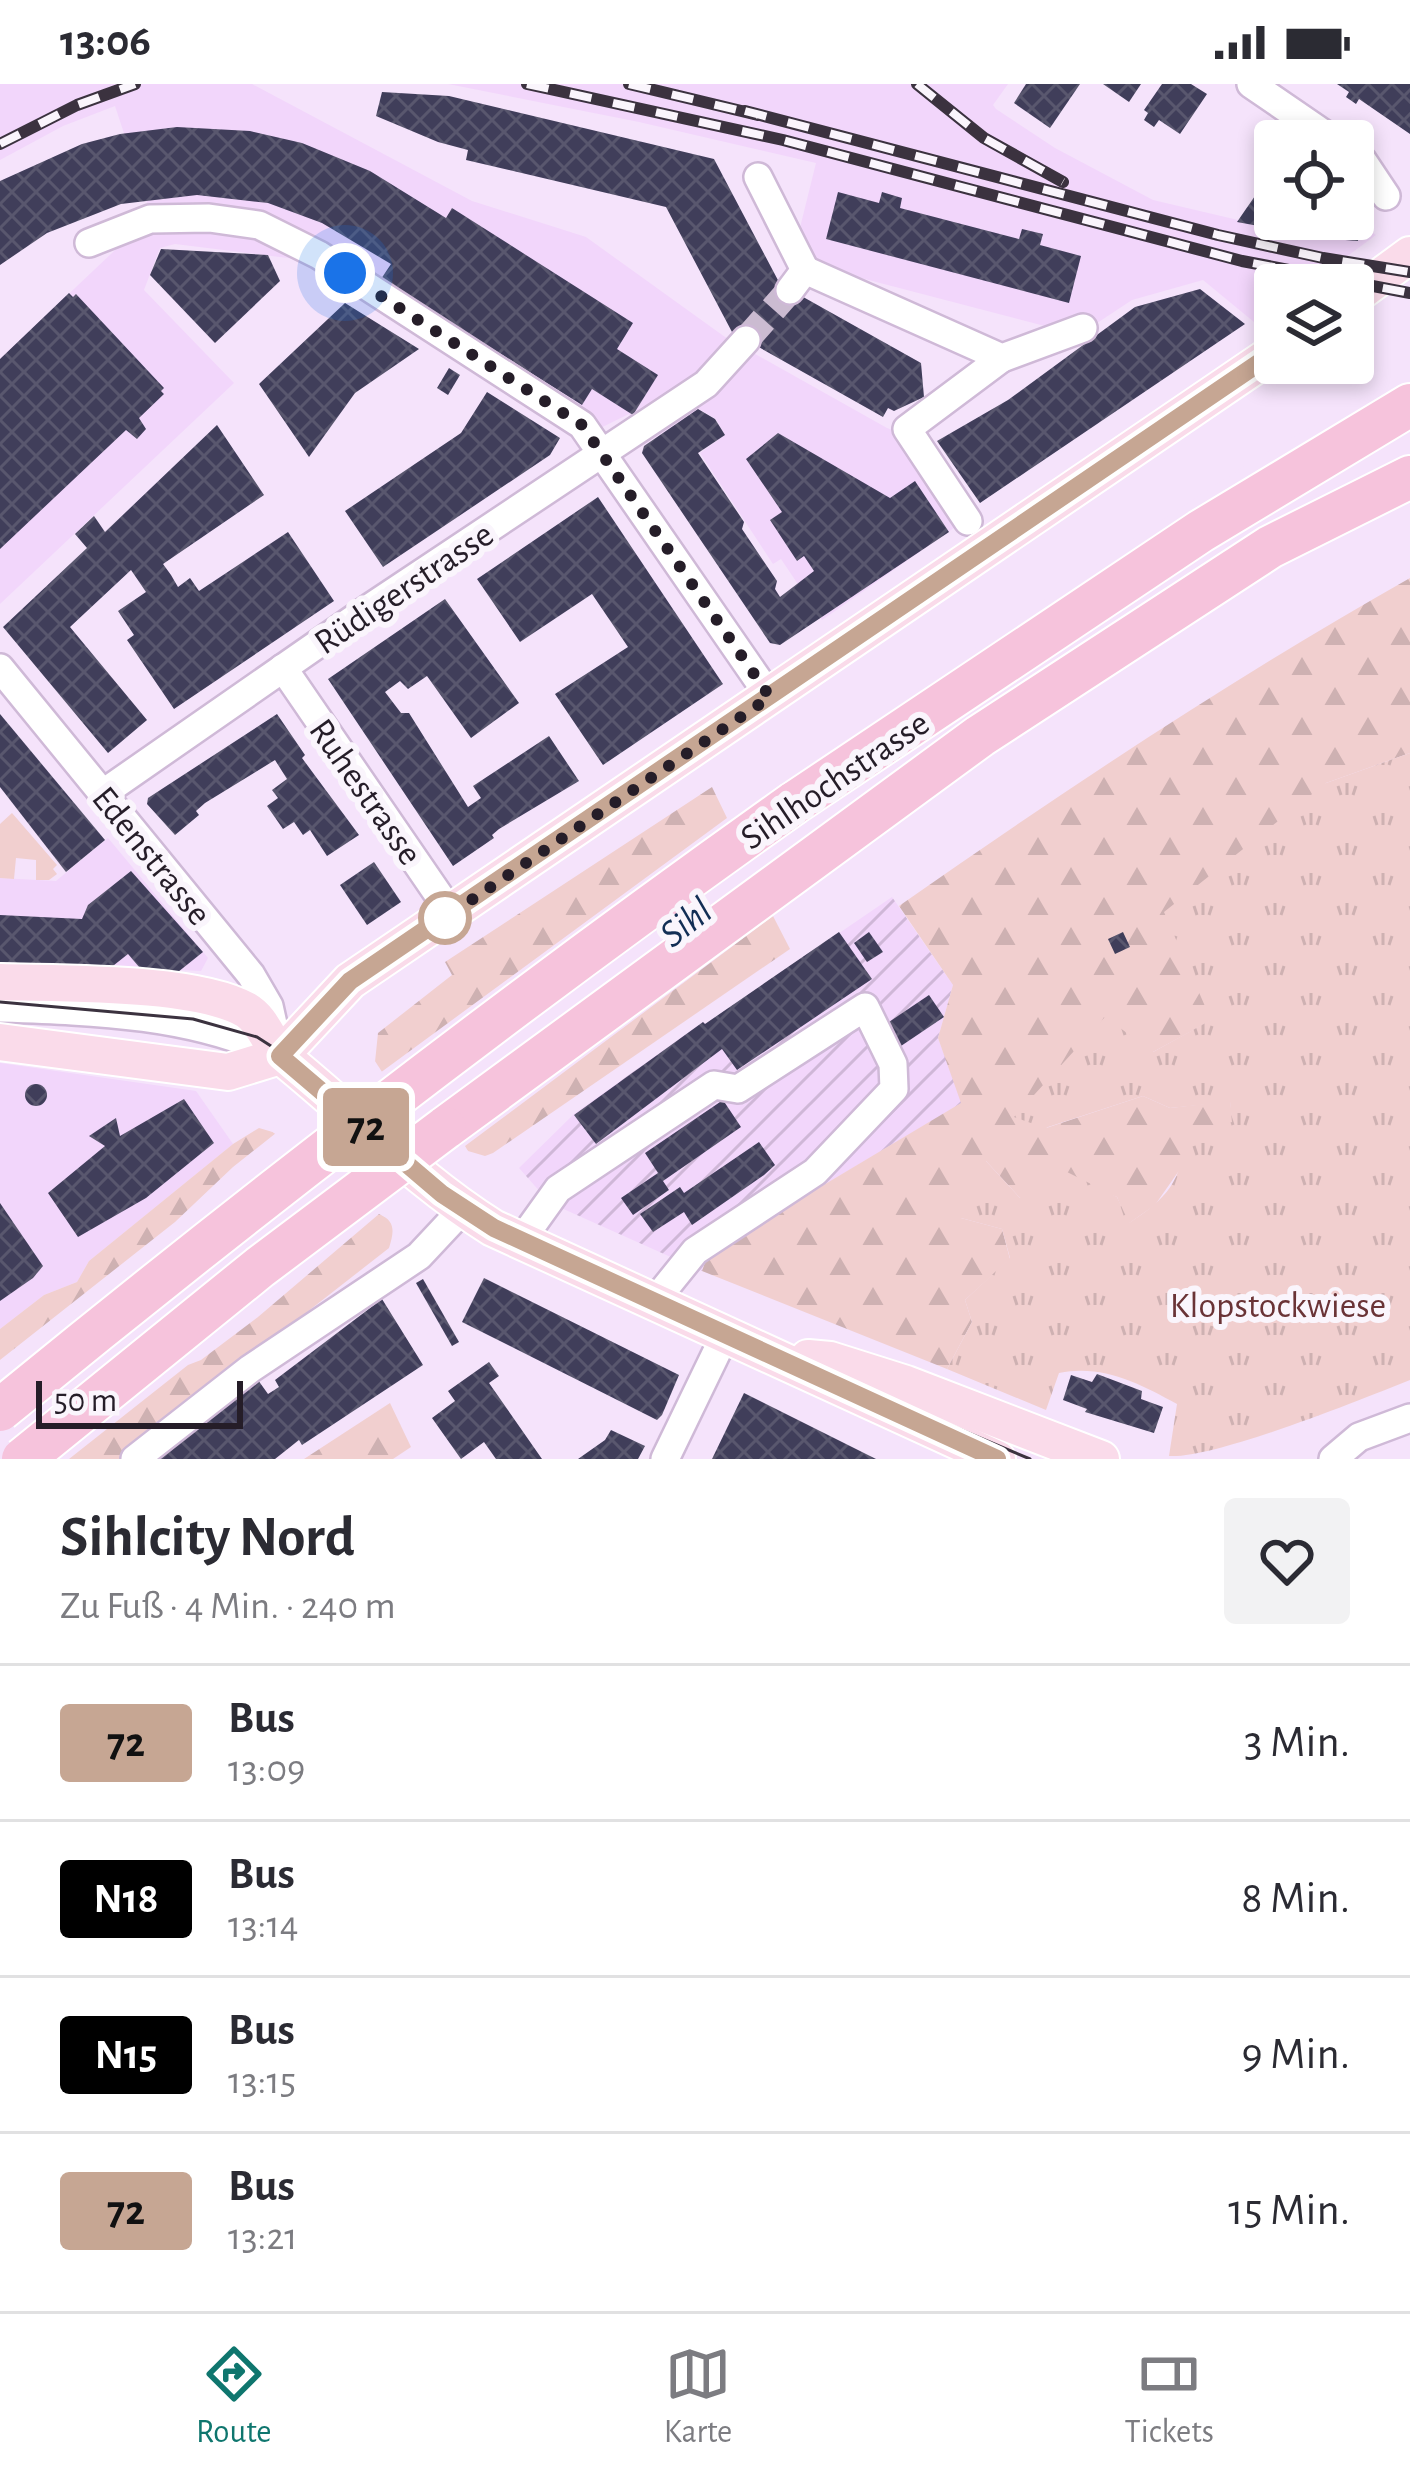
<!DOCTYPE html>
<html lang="de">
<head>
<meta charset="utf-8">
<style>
  :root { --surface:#fff; --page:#f2f2f3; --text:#2b2b33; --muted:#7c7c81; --line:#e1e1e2; --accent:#0f766e }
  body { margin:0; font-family:"Alegreya Sans",sans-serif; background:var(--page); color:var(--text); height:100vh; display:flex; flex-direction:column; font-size:45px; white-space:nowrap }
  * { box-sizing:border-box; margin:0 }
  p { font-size:39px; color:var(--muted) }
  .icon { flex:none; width:66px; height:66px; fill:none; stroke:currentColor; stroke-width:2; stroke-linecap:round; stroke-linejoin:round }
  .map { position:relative; height:1375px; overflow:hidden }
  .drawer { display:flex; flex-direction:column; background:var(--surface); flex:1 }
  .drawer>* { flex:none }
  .badge { padding:0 24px; border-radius:9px; font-size:42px; line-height:78px }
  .tools { position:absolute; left:1254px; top:36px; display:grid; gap:24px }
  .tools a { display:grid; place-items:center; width:120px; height:120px; border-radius:12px; background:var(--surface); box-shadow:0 6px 18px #0003; font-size:60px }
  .scale { position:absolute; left:36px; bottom:30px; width:207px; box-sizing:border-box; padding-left:12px; border:6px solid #251d28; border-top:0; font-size:33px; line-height:42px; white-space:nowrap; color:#251d28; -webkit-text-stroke:9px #faf5fc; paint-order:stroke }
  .you { position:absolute; width:60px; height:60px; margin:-30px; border:9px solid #fff; border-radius:50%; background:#1a73e8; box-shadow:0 0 0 18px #1a73e833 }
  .map>.badge { position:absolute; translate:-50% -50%; box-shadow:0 0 0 6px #fff }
  .round { display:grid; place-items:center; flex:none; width:126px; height:126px; border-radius:12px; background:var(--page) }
  .summary { display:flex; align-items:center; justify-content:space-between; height:204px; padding:0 60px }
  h1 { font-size:57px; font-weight:600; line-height:90px }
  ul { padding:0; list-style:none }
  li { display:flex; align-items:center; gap:36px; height:156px; padding:0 60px; border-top:3px solid var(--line) }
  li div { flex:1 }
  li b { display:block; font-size:45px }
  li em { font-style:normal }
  li .badge { min-width:132px; font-weight:700; text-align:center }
  .status { display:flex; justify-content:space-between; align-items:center; height:84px; padding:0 60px; background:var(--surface); direction:ltr }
  .status svg { height:33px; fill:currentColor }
  .dock { display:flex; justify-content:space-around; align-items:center; height:168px; border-top:3px solid var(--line); background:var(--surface); font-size:33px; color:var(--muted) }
  .dock a { display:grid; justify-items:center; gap:6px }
  .dock .current { color:var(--accent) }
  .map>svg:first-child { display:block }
</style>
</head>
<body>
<div class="status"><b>13:06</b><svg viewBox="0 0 49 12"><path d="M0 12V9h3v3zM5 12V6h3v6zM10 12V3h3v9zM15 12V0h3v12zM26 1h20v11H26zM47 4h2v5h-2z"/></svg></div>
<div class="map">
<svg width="1410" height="1375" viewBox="0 0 1410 1375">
  <defs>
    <pattern id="industrial-furrows" width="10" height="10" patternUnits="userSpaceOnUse" patternTransform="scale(3)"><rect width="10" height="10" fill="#f2d6fb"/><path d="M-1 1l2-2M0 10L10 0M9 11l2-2" fill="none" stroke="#cfb7d7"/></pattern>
    <pattern id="forest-firs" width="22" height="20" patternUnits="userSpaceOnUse" patternTransform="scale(3)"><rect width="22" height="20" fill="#f1cfcf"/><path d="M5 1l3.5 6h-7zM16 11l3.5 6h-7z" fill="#ceb1b2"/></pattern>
    <pattern id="park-tufts" width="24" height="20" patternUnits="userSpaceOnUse" patternTransform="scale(3)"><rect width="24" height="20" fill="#f1cfcf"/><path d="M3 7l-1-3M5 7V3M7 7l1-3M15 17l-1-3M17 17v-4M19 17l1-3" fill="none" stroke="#ceb1b2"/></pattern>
    <pattern id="building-cross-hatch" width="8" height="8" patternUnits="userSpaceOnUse" patternTransform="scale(3)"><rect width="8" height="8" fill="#403e5a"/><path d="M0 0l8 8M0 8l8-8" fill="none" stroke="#59576e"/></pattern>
  </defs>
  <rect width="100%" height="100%" fill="#f5e3fb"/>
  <g fill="#f2d6fb">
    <polygon points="0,0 252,0 472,117 586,153 725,253 887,344 921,357 961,439 822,536 781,475 773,480 700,369 725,351 716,335 699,325 644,361 629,330 586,351 304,176 175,160 160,164 144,206 234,299 0,520 0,275 131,151 155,143 115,22 63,42 0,76"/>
    <polygon points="448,0 1008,0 993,21 996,25 1055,64 1153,116 1285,147 1294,135 1353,135 1376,151 1308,201 1275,201 1275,223 1254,238 1203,196 1132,216 1079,251 792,176 816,79 639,38"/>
    <polygon points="108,754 208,874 201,887 0,877 0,794 56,797"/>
    <polygon points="0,979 196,1007 233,1060 89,1177 77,1198 44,1211 0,1245"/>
  </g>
  <polygon fill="url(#industrial-furrows)" points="892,813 953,901 938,954 962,1019 708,1170 702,1187 550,1119 519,1084 574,1030 703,938 706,940"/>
  <polygon fill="#f1cfcf" points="12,729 57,781 53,785 57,790 49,796 36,796 36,776 16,774 14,795 0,794 0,740"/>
  <g fill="url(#forest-firs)">
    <path d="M1410,494v175l-84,30 -114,237 -59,32 -107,76 97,-32 27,12 60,-7 3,21 -50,43 -28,40 -27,19 -11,-27 -14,-5 -83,6 -34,-37 -25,57 41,11 8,30 -45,41 7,22 -25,47 -245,-98 6,-17 253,-151 -23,-65 15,-53 -54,-79c166,-116 334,-228 511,-328z"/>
    <polygon points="712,703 727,734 380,989 375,978 378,949 452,891 445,878"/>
    <polygon points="773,832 790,865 493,1069 485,1072 468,1067 465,1062"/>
    <polygon points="259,1044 276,1049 233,1083 175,1138 0,1276 0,1245 44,1211 77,1198 89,1177 233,1060"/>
    <path d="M379,1130c17,7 15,18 10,34l-270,211h-50l119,-94 13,-5 57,-43z"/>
    <polygon points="390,1319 411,1363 393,1375 304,1375"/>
  </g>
  <path fill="url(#park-tufts)" d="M1410,669v627c-50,20 -196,79 -241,76l8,-52c-38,-21 -75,-40 -118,-31l-13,37 -99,-41 25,-47 -7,-22 45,-42 -8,-29 -41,-11 -9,-23 33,-35 35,38 39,-30 58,29 12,26c37,-24 54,-42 55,-87l48,-14 -2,-20 -60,6 -27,-12 -98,32 -31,-11 91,-100 48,35 58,-32 -47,-108 162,-129z"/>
  <polygon fill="#f5e3fb" points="1410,287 1410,418 1306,472 1185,544 999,668 815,797 458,1060 468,1067 385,1133 372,1125 60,1375 0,1375 0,1297 291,1062 270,1046 373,974 384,991 739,729 1125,460 1260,372"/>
  <g fill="url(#building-cross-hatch)">
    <polygon points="1026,0 1080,0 1050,44 1014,19"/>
    <polygon points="1103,0 1141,0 1129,18"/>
    <polygon points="1162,0 1191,0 1207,10 1180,50 1159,36 1154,43 1144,36 1148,29 1144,26"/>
    <polygon points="1337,0 1410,0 1410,50 1359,15 1356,20 1346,13 1349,8"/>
    <polygon points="382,8 449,12 714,75 780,200 921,279 924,313 894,327 888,324 883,333 732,248 666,123 466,76 468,66 438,58 376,32"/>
    <polygon points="177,43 250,47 302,59 370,87 446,134 452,124 633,239 617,265 658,291 633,331 592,305 582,321 381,195 391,180 322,139 268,119 197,111 121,120 47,149 0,181 0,97 82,60 120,50"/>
    <polygon points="1275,83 1275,135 1294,135 1286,147 1237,138"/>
    <polygon points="838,108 879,119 882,108 902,114 900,124 1019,155 1022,145 1043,150 1040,161 1081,172 1069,219 826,155"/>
    <polygon points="1308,138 1359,142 1358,157 1307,153"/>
    <polygon points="161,165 268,171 280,197 215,259 150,191"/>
    <polygon points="1200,205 1245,240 980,419 937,357 1008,316 1135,223"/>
    <polygon points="69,209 73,213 76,210 164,304 161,307 164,310 139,334 146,345 137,355 126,346 0,465 0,275"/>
    <polygon points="345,219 419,265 355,309 309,373 259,300"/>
    <polygon points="449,284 460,291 448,311 437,304"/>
    <polygon points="487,308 560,354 550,371 383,483 345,427 461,349"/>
    <polygon points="698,325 715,335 725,351 698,369 744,438 742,445 777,497 775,505 780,513 814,487 804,472 797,477 770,436 782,428 746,375 778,349 890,414 915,397 949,448 780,561 770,559 642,369 644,362"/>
    <polygon points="217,341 264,411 163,480 171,491 178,503 190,494 199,507 288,448 334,517 174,625 127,556 134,551 118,527 146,508 131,486 70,543 147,636 108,669 3,543 87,464 75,450 94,432 105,448"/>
    <polygon points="598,413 723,600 603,681 555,610 628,563 592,510 520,558 477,495"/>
    <polygon points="445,515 519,619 471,654 427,592 408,605 400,597 385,608 401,629 409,629 468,723 481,714 473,702 549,652 579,697 499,745 492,751 494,754 453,782 328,595"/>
    <polygon points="0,630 105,756 66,788 0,703"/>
    <polygon points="277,630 305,671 302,674 359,751 327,772 310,746 303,751 294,738 283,745 267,722 278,714 272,706 287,695 275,676 205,719 196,727 199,731 175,751 147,720 148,714"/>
    <polygon points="374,778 401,818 367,841 340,801"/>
    <polygon points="131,787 203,868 173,892 145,890 128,870 104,889 80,882 0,878 0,831 82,835 88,821"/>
    <polygon points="839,848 872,895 737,986 722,965 596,1060 574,1031 703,938 705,940"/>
    <polygon points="869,848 883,868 867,878 854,859"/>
    <polygon points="1123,848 1130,863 1115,870 1108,855"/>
    <polygon points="929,911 944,933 901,962 886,940"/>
    <circle cx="36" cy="1011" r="11"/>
    <polygon points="184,1015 214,1059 146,1114 78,1153 48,1109 105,1062 89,1052 116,1034 120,1052"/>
    <polygon points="723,1016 741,1043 663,1097 669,1106 633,1131 621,1114 658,1089 645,1069"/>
    <polygon points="759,1058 775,1081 764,1091 692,1141 684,1128 653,1148 640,1130 680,1103 684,1109"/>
    <polygon points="0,1119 43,1182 33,1194 0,1217"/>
    <polygon points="484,1194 679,1291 662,1331 657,1336 462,1238"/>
    <polygon points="423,1195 459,1258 452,1262 416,1199"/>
    <polygon points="382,1215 423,1281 302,1361 299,1356 275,1375 160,1375 258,1296 268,1310 279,1303 275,1296"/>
    <polygon points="489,1278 499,1292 489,1299 542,1375 496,1375 484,1358 461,1375 432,1334 455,1317 448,1307"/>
    <polygon points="1097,1290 1142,1307 1141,1315 1163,1323 1154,1349 1085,1328 1087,1325 1063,1316 1071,1291 1092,1298"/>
    <polygon points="744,1309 876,1375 712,1375"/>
    <polygon points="611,1346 645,1362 638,1375 578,1375 605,1356"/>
  </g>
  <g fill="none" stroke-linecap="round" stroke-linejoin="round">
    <polyline stroke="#cbbbd1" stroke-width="27" stroke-dasharray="27 14" stroke-linecap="butt" points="746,256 790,206"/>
    <g stroke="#cfb9d7" stroke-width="32">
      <g id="minor">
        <polyline points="1251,0 1334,57"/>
        <polyline points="1353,70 1362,76 1386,112"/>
        <polyline points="758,93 805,186"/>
        <polyline points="89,159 150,135 209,134 259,141 319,171 582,341 770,613"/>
        <polyline points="790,206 805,186 1002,274 1083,244"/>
        <polyline points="968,437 907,345 1002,274"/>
        <polyline points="0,584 251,891 269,922 277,958"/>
        <polyline points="283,584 451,829"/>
        <polyline points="102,710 371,523 706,300 746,256"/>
        <path d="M0,924c94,3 194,6 280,48"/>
        <polyline points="520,1158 558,1105 714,1001 738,1005 865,923 893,980 894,1005 815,1088 695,1167 653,1219"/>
        <polyline points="135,1375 250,1285 419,1172 463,1125"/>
        <polyline points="665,1375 725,1251"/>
        <polyline points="1333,1375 1359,1353 1410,1334"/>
      </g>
    </g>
    <g stroke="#fff" stroke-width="40">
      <g id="major">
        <polyline points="1353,213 1410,171"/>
        <path d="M0,898c61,2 195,-1 246,28 19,11 23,36 40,50 69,56 132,121 207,168l504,231"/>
        <polyline points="0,958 228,988 280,972 350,897 1275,268"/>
        <polyline points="808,1274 830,1276 906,1300 1101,1375"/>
      </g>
    </g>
    <g stroke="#fff" stroke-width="46">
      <g id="highway">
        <polyline points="794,719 1201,447 1410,321"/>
        <polyline points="445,1044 980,652 1270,463 1410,393"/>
      </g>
    </g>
    <use href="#minor" stroke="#fff" stroke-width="27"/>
    <use href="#major" stroke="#fadbea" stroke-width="36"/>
    <use href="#highway" stroke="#f6c3dc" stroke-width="42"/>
    <polyline stroke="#3b323f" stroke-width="3" points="0,918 193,935 257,953 316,991 447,1107 496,1139 796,1276 1030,1375"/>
    <g stroke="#3b323f" stroke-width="12">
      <g id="rail">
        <polyline points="527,0 783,56 1242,177 1410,209"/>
        <polyline points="629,0 758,31"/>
        <polyline points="917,0 984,54 1063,98"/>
        <polyline points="745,27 1218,151 1323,174 1410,188"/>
        <polyline points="0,60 77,21 135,0"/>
      </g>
    </g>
    <use href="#rail" stroke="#faf5fc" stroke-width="8" stroke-dasharray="22" stroke-linecap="butt"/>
    <g stroke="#fff" stroke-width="46" stroke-linecap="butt">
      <g id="highway-bridge">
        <path d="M0,1326c258,-211 522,-414 794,-607"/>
        <polyline points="23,1375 260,1183 445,1044"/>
      </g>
    </g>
    <use href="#highway-bridge" stroke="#f6c3dc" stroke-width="42"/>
  </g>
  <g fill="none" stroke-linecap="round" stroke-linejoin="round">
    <g stroke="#fff" stroke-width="27">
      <polyline id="line" points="997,1375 494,1144 442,1110 280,972 350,897 1275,268"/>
    </g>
    <use href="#line" stroke="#c6a693" stroke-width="18"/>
    <polyline stroke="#251d28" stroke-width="12" stroke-dasharray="0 21.6" points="345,189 582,341 770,613 445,834"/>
  </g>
  <circle fill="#fff" stroke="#c6a693" stroke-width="6" cx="445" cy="834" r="24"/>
  <g text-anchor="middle" stroke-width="12" stroke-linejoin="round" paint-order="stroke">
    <g font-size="36" fill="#251d28" stroke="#faf5fc">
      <text transform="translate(403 503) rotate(-34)" y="13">Rüdigerstrasse</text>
      <text transform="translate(834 695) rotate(-34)" y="13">Sihlhochstrasse</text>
      <text transform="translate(367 707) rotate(55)" y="13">Ruhestrasse</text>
      <text transform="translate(153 771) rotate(51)" y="13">Edenstrasse</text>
    </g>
    <g font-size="36" fill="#6a3336" stroke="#faf5fc">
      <text x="1278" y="1233">Klopstockwiese</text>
    </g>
    <g font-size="39" font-style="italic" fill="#122e55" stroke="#faf5fc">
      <text transform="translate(685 837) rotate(-38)" y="14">Sihl</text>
    </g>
  </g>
</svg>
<div class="tools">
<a><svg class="icon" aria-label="locate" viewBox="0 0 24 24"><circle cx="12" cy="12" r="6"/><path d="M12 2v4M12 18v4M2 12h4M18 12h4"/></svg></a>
<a><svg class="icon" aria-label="layers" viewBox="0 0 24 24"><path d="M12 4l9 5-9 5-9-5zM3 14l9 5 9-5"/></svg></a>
</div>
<div class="scale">50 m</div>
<div class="you" style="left:345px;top:189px"></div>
<b class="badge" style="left:366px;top:1043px;background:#c6a693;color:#111">72</b>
</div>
<section class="drawer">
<div class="summary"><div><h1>Sihlcity Nord</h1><p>Zu Fuß · 4 Min. · 240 m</p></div><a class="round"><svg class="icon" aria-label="heart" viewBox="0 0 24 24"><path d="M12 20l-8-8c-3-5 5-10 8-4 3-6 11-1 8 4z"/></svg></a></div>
<ul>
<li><span class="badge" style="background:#c6a693;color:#111">72</span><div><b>Bus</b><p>13:09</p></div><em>3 Min.</em></li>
<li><span class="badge" style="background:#000;color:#fff">N18</span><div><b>Bus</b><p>13:14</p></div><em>8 Min.</em></li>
<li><span class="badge" style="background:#000;color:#fff">N15</span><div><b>Bus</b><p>13:15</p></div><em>9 Min.</em></li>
<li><span class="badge" style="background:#c6a693;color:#111">72</span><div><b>Bus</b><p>13:21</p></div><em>15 Min.</em></li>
</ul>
</section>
<nav class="dock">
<a class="current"><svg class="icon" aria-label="directions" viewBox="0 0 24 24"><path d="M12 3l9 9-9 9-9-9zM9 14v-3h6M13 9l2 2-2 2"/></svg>Route</a>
<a><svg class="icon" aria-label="map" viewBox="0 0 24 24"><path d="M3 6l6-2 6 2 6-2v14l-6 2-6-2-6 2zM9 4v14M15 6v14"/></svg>Karte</a>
<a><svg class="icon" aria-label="tickets" viewBox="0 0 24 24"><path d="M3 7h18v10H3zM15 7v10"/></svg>Tickets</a>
</nav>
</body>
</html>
